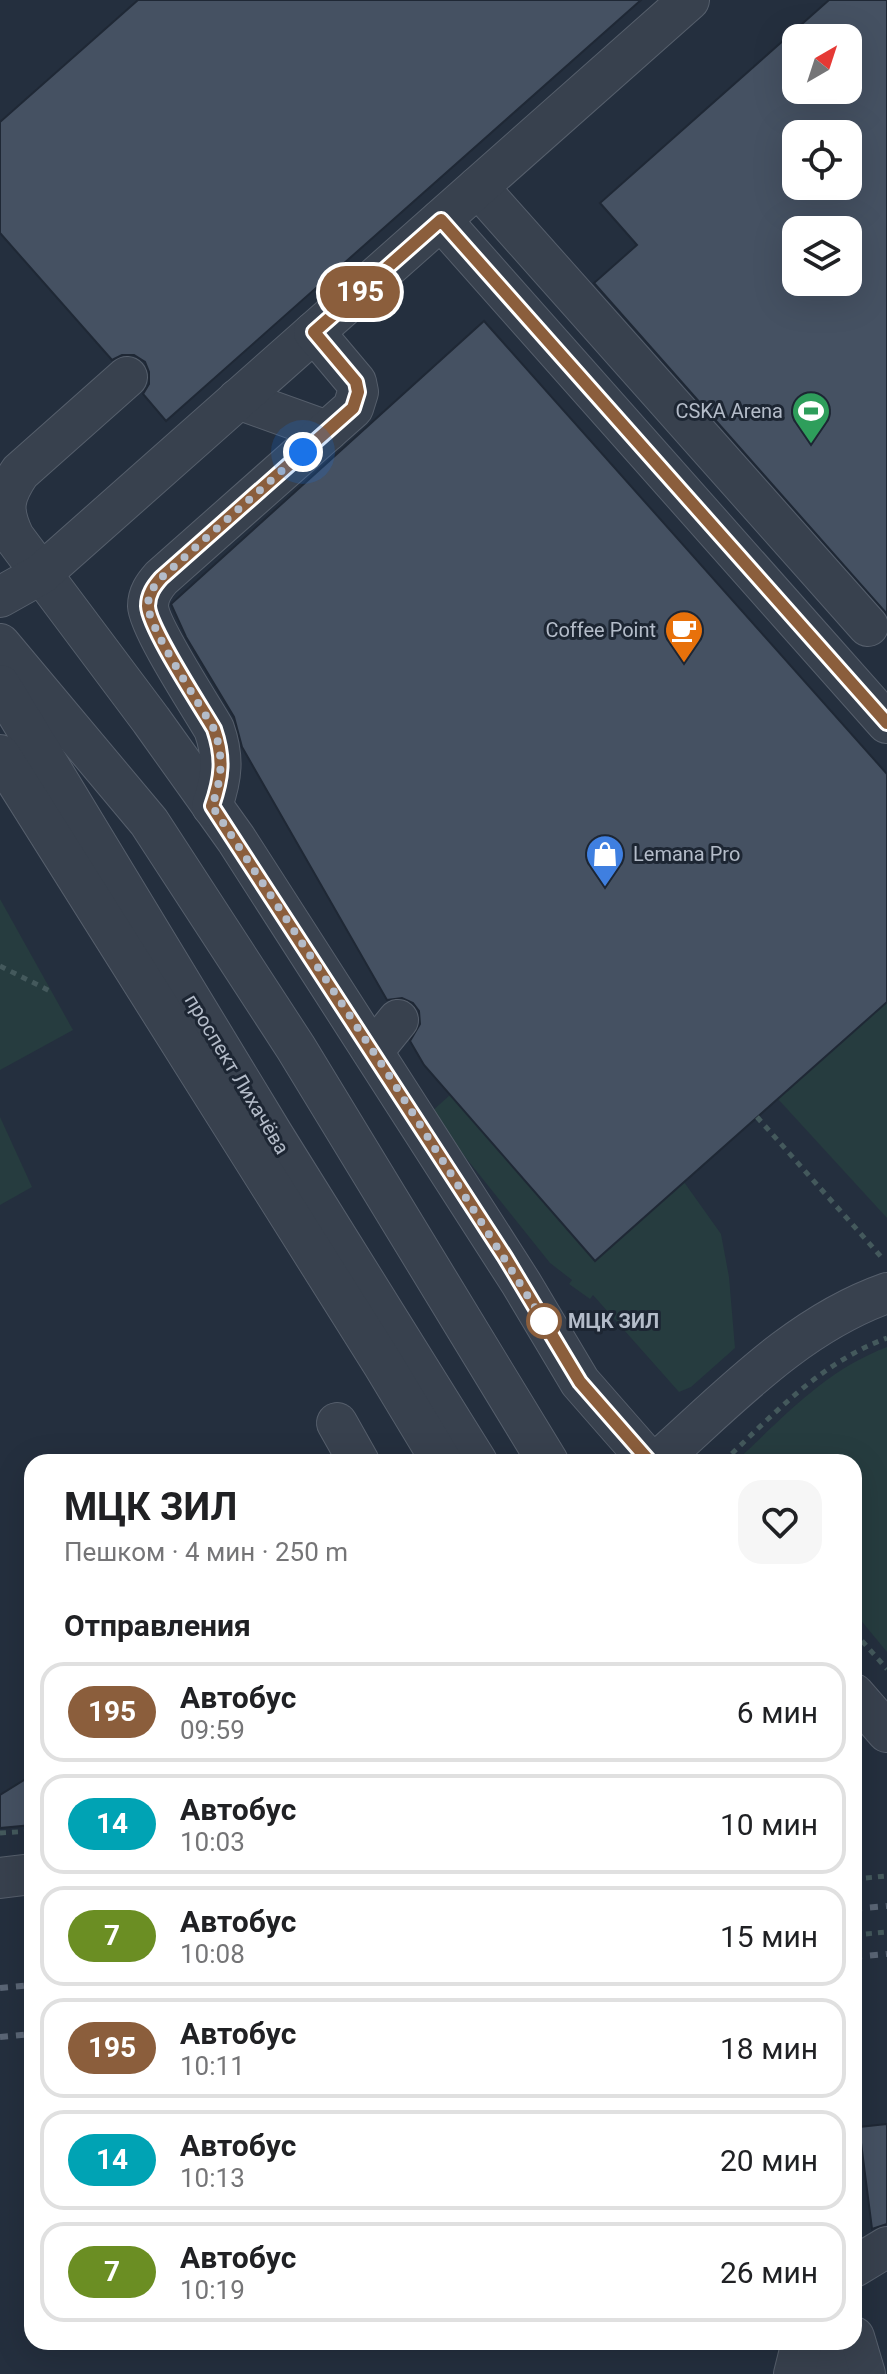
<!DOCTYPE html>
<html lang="ru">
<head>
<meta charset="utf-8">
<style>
  :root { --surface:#fff; --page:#f6f6f6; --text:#202124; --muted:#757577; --line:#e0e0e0 }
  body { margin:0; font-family:Roboto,sans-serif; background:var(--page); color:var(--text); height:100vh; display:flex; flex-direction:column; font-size:30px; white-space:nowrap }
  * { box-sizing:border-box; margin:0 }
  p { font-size:26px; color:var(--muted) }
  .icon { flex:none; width:44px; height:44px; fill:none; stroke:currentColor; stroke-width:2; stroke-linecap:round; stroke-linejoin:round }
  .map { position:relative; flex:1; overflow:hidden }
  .sheet { position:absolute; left:24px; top:1454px; width:838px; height:896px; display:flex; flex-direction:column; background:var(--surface); border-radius:24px; box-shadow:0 8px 32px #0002 }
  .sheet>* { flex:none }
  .badge { padding:0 16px; border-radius:26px; font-size:28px; line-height:52px }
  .needle { width:52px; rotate:39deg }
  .controls { position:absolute; left:782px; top:24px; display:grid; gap:16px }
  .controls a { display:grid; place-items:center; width:80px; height:80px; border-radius:16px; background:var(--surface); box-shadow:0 8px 32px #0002; font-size:40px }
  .you { position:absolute; width:40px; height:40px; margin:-20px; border:6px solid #fff; border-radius:50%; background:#1a73e8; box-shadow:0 0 0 12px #1a73e833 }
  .map>.badge { position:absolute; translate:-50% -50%; box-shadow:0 0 0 4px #fff }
  h2 { padding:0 40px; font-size:30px; line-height:72px }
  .round { display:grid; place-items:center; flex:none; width:84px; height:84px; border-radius:24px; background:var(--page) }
  .head { display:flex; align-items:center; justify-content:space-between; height:136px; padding:0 40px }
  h1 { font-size:38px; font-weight:700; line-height:60px }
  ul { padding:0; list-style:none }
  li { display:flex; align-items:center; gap:24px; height:100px; margin:0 16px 12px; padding:0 24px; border:4px solid var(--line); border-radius:24px }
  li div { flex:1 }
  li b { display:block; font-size:30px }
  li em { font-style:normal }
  li .badge { min-width:88px; font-weight:700; text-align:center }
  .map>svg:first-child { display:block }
</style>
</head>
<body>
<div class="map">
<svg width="887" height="2374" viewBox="0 0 887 2374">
  <rect width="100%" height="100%" fill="#242f3e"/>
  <g fill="#263c3f">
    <polygon points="0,899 73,1030 0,1070"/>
    <polygon points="887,1002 887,1218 778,1099"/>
    <polygon points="450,1095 595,1260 684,1182 721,1234 729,1277 735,1348 691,1387 679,1392 593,1295 590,1299 569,1284 572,1280 550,1263 430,1113"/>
    <polygon points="0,1117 32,1187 0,1205"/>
    <path d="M887,1347v305l-33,-40v-150h-119c49,-45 89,-91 152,-115z"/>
  </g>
  <g fill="#455162" stroke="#1f2835" stroke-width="2" fill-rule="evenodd">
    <polygon points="138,0 641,0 166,421 143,394 149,384 149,372 145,362 134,355 122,355 112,360 0,233 0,122"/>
    <path d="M829,0h58v614l-293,-331 43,-38 -37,-42zM796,38h52v52h-52zM796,134h52v52h-52zM796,230h52v52h-52z"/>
    <polygon points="484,321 887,774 887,1002 595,1261 424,1065 410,1041 420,1024 419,1011 413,1003 402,998 387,1000 242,747 234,717 186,637 171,604"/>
    <polygon points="32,1775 32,1825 0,1828 0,1795"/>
    <polygon points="887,2124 887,2224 872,2229 859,2127"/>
  </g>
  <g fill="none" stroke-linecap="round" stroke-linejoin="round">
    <g stroke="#565f6c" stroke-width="42">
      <g id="minor">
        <polyline points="478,187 868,626"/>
        <polyline points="441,220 887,723"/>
        <path d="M127,377l-107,95c-17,25 -19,38 -6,65l137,183 85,119 285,444 59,99 70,80"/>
        <polyline points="238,399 327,431"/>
        <polyline points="0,597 41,574 689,0"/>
        <polyline points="0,644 149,822 296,1048 548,1462"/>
        <polyline points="0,685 273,1135 477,1462"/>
        <polyline points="0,755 383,1364 442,1462"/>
        <path d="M212,806c10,-29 12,-49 2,-77 -14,-24 -65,-102 -66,-123 0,-12 6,-20 13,-28l192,-170 5,-16 -2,-10 -42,-50"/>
        <polyline points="373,1051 398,1020"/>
        <polyline points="337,1423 359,1462"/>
        <path d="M657,1462c71,-63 139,-137 230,-169"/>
        <polyline points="854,1694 887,1732"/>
        <polyline points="0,1878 32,1874"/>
        <polyline points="854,2267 887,2247"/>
        <polyline points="854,2337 865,2374"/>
        <polyline points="820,2342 829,2374"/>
        <polyline points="794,2374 802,2342"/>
      </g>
    </g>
    <g stroke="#44595c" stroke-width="5" stroke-dasharray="6 6" stroke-linecap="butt">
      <polyline points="0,966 52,992"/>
      <polyline points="757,1117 884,1260"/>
      <path d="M723,1462c51,-48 97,-99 164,-124"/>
      <polyline points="854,1632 887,1669"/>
      <polyline points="0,1833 32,1831"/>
      <polyline points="854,1879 887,1876"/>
      <polyline points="854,1935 887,1932"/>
    </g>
    <use href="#minor" stroke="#38414e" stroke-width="40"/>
    <g stroke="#5a6575" stroke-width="6" stroke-dasharray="8 8" stroke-linecap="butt">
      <polyline points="854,1909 887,1906"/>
      <polyline points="854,1957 887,1954"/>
      <polyline points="0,1988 32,1985"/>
      <polyline points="0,2037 32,2034"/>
    </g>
  </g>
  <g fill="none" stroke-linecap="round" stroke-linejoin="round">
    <g stroke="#fff" stroke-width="18">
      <path id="line" d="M650,1462l-70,-80 -75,-125 -293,-451c10,-29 12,-48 2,-77 -14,-24 -65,-101 -66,-123 0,-12 6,-20 13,-28l192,-170 5,-16 -2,-10 -42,-50 127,-112 446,503"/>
    </g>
    <use href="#line" stroke="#8b5e3c" stroke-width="12"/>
    <path stroke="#b4bcc9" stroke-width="8" stroke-dasharray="0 14.4" d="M303,452l-142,126c-7,8 -13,16 -13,28 1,22 52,99 66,123 10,29 8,48 -2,77l178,271 161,256 -7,-12"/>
  </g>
  <defs>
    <g id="stadium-pin" transform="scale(2)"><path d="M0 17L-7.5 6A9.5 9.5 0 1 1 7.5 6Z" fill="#2e9e5b" stroke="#1d2633"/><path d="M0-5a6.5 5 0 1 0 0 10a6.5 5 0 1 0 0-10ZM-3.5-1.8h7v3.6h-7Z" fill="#fff"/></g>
    <g id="cafe-pin" transform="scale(2)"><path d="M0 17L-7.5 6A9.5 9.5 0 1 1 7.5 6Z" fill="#e8710a" stroke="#1d2633"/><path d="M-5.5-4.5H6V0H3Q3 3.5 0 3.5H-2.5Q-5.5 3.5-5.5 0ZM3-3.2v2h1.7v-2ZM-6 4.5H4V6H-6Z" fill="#fff"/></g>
    <g id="shop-pin" transform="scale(2)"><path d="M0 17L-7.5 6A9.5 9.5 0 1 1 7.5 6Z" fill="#3f7fe0" stroke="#1d2633"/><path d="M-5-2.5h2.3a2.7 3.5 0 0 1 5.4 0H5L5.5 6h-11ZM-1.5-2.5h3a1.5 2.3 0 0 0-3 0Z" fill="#fff"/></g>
  </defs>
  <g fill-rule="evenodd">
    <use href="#stadium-pin" x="811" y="411"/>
    <use href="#cafe-pin" x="684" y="630"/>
    <use href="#shop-pin" x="605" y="854"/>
  </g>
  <circle fill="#fff" stroke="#8b5e3c" stroke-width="4" cx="544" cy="1321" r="16"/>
  <g text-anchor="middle" stroke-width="6" stroke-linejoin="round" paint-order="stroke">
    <g font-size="20" fill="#b4bcc9" stroke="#1d2633" text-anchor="end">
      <text x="783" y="418">CSKA Arena</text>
      <text x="656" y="637">Coffee Point</text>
      <text x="633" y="861" text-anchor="start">Lemana Pro</text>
    </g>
    <g font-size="20" fill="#b4bcc9" stroke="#1d2633">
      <text transform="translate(237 1074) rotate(59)" y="7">проспект Лихачёва</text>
    </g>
    <g font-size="20" font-weight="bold" fill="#b4bcc9" stroke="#1d2633" text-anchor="start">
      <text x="568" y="1328">МЦК ЗИЛ</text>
    </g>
  </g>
</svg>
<div class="controls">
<a><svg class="needle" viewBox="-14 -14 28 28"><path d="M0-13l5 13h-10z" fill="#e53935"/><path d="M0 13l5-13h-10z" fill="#757577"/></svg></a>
<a><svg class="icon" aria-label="locate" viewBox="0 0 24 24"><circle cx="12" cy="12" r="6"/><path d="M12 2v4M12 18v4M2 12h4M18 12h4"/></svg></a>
<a><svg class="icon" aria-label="layers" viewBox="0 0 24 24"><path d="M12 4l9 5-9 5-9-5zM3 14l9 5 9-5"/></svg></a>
</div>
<div class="you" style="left:303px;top:452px"></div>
<b class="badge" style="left:360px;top:292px;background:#8b5e3c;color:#fff">195</b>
<section class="sheet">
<div class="head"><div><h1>МЦК ЗИЛ</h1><p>Пешком · 4 мин · 250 m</p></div><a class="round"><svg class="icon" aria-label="heart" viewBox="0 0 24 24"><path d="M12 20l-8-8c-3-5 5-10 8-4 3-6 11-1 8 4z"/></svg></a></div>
<h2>Отправления</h2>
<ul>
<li><span class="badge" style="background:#8b5e3c;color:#fff">195</span><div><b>Автобус</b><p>09:59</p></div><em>6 мин</em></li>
<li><span class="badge" style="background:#00a3b4;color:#fff">14</span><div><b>Автобус</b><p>10:03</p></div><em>10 мин</em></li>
<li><span class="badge" style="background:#6b8e23;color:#fff">7</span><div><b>Автобус</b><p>10:08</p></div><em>15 мин</em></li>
<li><span class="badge" style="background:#8b5e3c;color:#fff">195</span><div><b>Автобус</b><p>10:11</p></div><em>18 мин</em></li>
<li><span class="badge" style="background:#00a3b4;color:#fff">14</span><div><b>Автобус</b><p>10:13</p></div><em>20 мин</em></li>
<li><span class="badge" style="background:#6b8e23;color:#fff">7</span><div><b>Автобус</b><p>10:19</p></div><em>26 мин</em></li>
</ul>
</section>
</div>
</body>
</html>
